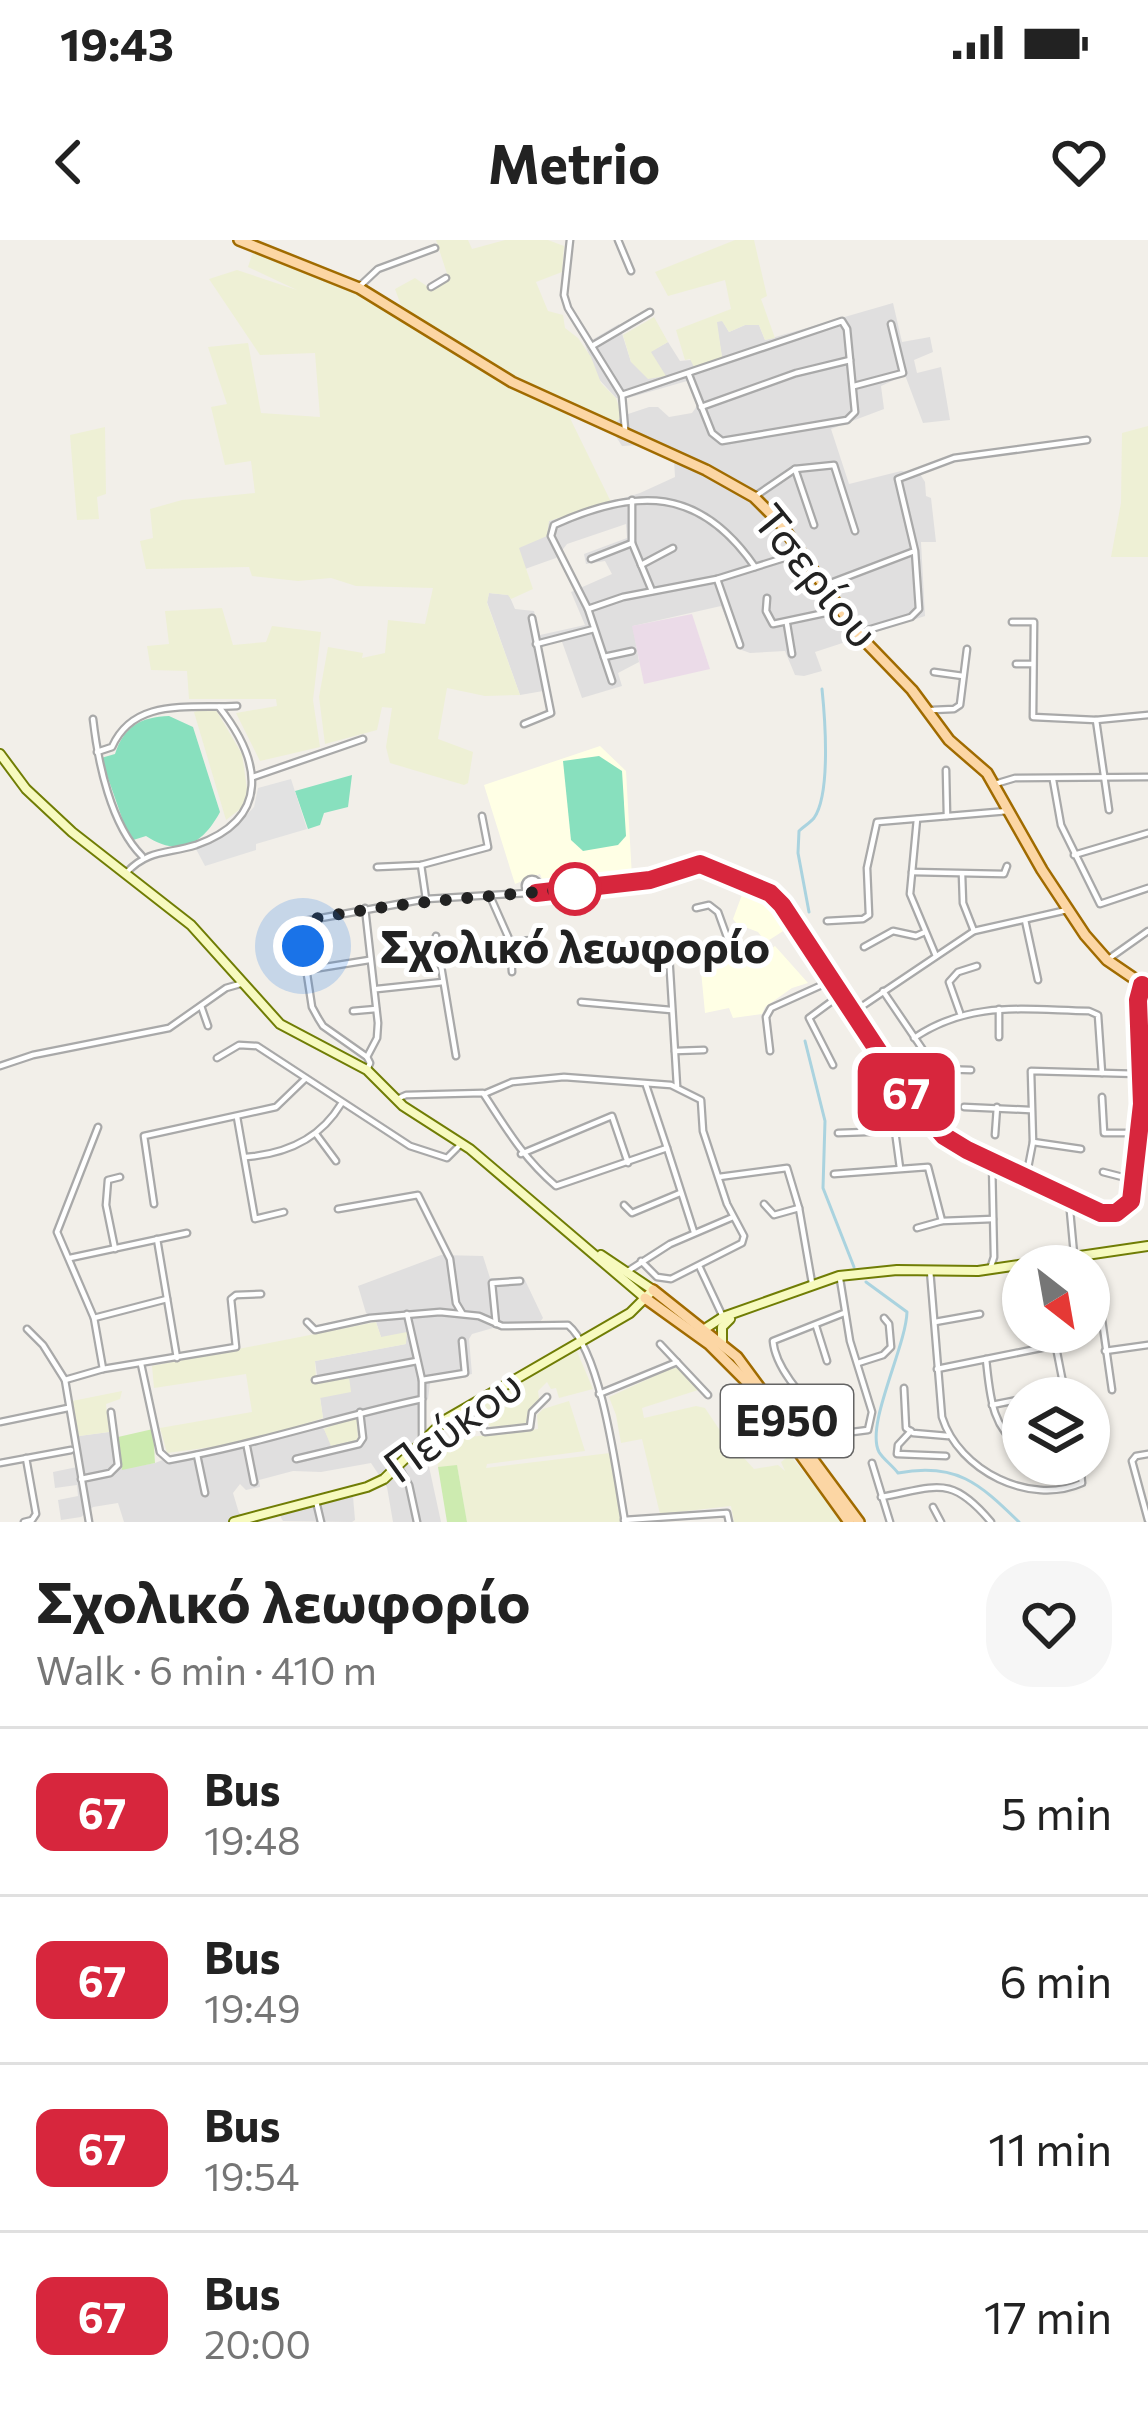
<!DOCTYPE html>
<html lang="en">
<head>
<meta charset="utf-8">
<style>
  :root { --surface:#fff; --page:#f6f6f6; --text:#222; --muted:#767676; --line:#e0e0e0 }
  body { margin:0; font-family:Commissioner,sans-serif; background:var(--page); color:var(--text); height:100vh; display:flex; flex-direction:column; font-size:45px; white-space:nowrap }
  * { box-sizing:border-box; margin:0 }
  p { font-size:39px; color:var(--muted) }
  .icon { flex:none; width:66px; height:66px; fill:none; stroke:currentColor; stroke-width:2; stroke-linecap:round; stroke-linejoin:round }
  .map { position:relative; height:1282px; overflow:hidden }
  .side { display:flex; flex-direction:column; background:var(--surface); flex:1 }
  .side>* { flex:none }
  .badge { padding:0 24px; border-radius:18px; font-size:42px; line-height:78px }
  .needle { width:78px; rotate:149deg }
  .fabs { position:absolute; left:1002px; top:1005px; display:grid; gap:24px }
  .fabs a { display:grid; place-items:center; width:108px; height:108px; border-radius:50%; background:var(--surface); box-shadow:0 3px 9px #0004; font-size:60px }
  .you { position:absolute; width:60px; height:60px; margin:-30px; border:9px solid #fff; border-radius:50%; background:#1a73e8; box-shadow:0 0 0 18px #1a73e833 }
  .map>.badge { position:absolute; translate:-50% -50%; box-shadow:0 0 0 6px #fff }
  .round { display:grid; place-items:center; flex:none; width:126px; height:126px; border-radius:48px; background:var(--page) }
  .head { display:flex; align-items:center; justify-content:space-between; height:204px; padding:0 36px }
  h1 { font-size:57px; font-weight:700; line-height:90px }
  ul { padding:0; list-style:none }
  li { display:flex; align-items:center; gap:36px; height:168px; padding:0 36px; border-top:3px solid var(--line) }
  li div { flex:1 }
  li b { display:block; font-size:45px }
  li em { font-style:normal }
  li .badge { min-width:132px; font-weight:700; text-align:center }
  .status { display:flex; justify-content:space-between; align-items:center; height:84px; padding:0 60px; background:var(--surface); direction:ltr }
  .status svg { height:33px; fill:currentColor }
  header { display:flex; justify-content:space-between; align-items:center; height:156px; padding:0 36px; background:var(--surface); font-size:54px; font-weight:700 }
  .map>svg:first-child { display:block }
</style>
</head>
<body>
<div class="status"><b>19:43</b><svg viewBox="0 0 49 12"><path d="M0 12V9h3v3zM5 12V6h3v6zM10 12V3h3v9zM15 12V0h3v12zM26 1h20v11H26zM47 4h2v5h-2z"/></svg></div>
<header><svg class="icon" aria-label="back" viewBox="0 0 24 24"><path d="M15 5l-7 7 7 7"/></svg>Metrio<svg class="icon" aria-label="heart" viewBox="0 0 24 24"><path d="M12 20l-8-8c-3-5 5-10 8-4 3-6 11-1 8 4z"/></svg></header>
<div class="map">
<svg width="1148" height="1282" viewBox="0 0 1148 1282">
  <rect width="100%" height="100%" fill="#f2efe9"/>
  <g fill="#e0dfdf">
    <polygon points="893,63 902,102 930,97 933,112 914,120 917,133 941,127 950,180 923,183 905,135 881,146 884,169 831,189 849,244 901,231 920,234 925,242 926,256 931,258 936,302 921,302 925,376 815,412 822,431 804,436 795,435 785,411 750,413 739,409 721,366 633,386 639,422 618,433 622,446 582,458 561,399 541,407 549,450 520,455 487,362 489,353 509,355 515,369 534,371 540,395 585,385 571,352 612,334 605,321 586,324 584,314 627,298 626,284 567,304 556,318 525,329 518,308 546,288 549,281 640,253 675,237 674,220 639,205 622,206 613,192 614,184 622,176 649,167 658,167 669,177 692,173 697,166 687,141 628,158 616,158 597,137 585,104 619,84 631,122 668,102 680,121 722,117 716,82 722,80 729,92 745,85 759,85 765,100"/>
    <polygon points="441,1015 483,1016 490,1038 524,1038 543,1078 536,1087 493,1088 472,1094 469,1099 472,1134 430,1143 428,1159 418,1166 417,1200 425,1208 441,1282 393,1282 387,1247 371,1223 321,1232 293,1231 259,1240 260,1247 246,1250 240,1244 233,1253 239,1273 258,1282 124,1282 118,1263 93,1267 81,1277 61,1280 58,1260 78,1256 77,1245 55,1248 53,1232 82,1226 79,1196 109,1192 122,1229 155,1223 175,1215 250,1202 308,1181 324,1189 332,1206 357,1178 323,1178 315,1121 406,1104 381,1097 376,1082 366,1073 358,1046"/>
    <polygon points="352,1245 355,1280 352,1282 283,1281 275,1267"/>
  </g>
  <polygon fill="#ebdbe8" points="692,374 710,429 644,444 632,386"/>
  <g fill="#ffffe5">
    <polygon points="600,506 626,531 632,637 550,647 545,646 540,634 515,644 484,545"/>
    <polygon points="743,652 760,658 788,688 766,702 758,692 737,684 733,679"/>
    <polygon points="730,705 737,720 750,713 755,719 775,706 808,743 792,748 765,767 762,774 733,778 729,768 705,773 699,710"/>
  </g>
  <g fill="#eef0d5">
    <polygon points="436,0 468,0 472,9 505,0 548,0 564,6 562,32 536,42 548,71 563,75 565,88 578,98 591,117 601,143 616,158 622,176 614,184 500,128 402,68 395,49 415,38 431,49 449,40"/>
    <polygon points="735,0 754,0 767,56 761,59 775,98 765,100 759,85 745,85 729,92 722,81 717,82 722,117 695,129 690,119 685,120 676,90 731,69 725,40 668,56 655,32"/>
    <polygon points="258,11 367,57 511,145 567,172 611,262 549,281 547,296 519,308 533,349 511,359 508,355 489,353 487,363 520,455 485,456 447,448 438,499 473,512 468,543 464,545 390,523 386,507 392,468 382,467 377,490 325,504 319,457 328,407 363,413 362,418 385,413 388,380 425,384 433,348 356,346 331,338 298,341 252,336 249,327 146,329 140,301 153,298 150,269 182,260 255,253 251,221 225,225 211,167 227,164 208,107 248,103 261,173 320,177 315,113 260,115 209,39 237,30 297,50 248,27 253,12"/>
    <polygon points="654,77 668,102 651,112 666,136 648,139 631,122 623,95"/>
    <polygon points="1148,186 1148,317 1111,317 1121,263 1122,193"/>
    <polygon points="105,187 106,254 97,257 99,279 77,280 70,195"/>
    <polygon points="222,368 233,405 266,402 272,386 321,392 313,460 320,507 260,521 236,473 277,466 276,459 189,459 187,431 151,430 147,406 169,404 165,371"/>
    <polygon points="205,469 216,470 242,514 247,548 244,566 226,580 194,472"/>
    <polygon points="376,1082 381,1097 407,1092 406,1104 315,1121 316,1140 349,1137 351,1152 320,1158 323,1178 250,1202 167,1213 160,1188 252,1172 246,1134 154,1148 152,1126"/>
    <polygon points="576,1109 593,1149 559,1158 556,1148 551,1149 547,1142 538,1151 539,1159 528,1171 526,1184 490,1187 482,1162"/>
    <polygon points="672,1128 679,1128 698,1150 642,1168 644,1178 696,1166 705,1168 723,1195 754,1229 778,1225 785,1231 781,1222 790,1215 843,1282 734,1282 731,1266 660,1274 642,1199 621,1203 616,1175 609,1157"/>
    <polygon points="122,1151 120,1159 106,1164 109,1192 79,1196 72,1161"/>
    <polygon points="569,1161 585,1211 487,1224 486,1228 610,1213 621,1282 467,1282 457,1226 438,1227 435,1207 445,1200 538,1189 537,1175 543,1169"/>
    <polygon points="349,1178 357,1178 358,1200 331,1206 324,1189"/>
  </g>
  <g fill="#cdebb0">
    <polygon points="153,1189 155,1223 122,1230 118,1197"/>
    <polygon points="457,1225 467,1282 447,1282 438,1227"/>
  </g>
  <g fill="#88e0be">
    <path d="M169,476l24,11 27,85c-17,32 -41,46 -74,24l-16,5 -29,-83 14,-4c9,-28 26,-37 54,-38z"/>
    <polygon points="599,516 622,531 626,596 618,605 583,611 571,600 563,521"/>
    <polygon points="352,535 348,567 324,573 320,585 308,589 295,551"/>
  </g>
  <polygon fill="#e2e2e2" points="291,539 307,589 256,604 256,610 205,626 196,609 237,585 254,567 258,548"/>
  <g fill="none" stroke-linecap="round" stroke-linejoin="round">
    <g stroke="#aad3df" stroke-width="3">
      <path d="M809,672l-11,-59 1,-22c5,-5 11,-8 15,-13 17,-24 11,-100 8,-129"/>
      <polyline points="805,801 825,881 823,948 854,1027"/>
      <path d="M866,1042l41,30c-1,35 -42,113 -28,140 4,7 13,13 19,21 58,-11 81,10 121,49"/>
    </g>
    <g stroke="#a9a9a9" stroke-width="9">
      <g id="minor">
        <polyline points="570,0 564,55 568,68 622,155 625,189"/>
        <polyline points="618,0 631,31"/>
        <polyline points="361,45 378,29 435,8"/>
        <polyline points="431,47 446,38"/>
        <polyline points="592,106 650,72"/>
        <polyline points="854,146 903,133 891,84"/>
        <polyline points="622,155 842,81 847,89 855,172 847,180 722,201 712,193 689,135"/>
        <polyline points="701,167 796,133 850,120"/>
        <polyline points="795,229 814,285"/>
        <polyline points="754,257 795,229 834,225 855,291"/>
        <polyline points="632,260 632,303 652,351"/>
        <polyline points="591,319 632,303"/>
        <polyline points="641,325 673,308"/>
        <polyline points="717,339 740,405"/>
        <polyline points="828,344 912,312"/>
        <polyline points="767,358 766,371 773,384 839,370"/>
        <polyline points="588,369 623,357 717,339 800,313"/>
        <polyline points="1012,382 1034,382 1033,477 1096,480 1148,475"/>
        <polyline points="787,384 792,414"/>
        <polyline points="861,392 911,377 919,369 915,311 898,239 954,218 1087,200"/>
        <polyline points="536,404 594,389"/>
        <polyline points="604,417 632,411"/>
        <polyline points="1016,424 1033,424"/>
        <polyline points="934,432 963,436"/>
        <path d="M612,441l-24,-72 -37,-73 3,-11c83,-38 146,-38 201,42"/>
        <polyline points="932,470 954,469 960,465 967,409"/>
        <path d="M93,479c5,44 18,106 49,137"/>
        <polyline points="1096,480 1109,570"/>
        <polyline points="524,484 551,473 532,378"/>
        <path d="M97,512l15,-5c22,-50 78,-38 125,-41"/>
        <polyline points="946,530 947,576"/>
        <polyline points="253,537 363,499"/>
        <polyline points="1053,540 1061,585 1100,664 1148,648"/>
        <polyline points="995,544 1015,538 1148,537"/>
        <polyline points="917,579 910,654 936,716"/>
        <polyline points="1074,615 1148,593"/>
        <polyline points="421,625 426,659"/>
        <polyline points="377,627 421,625 488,607 482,576"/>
        <path d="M127,632c22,-23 41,-18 69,-27 76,-27 65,-85 23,-138"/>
        <polyline points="912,632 1004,634 1007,626"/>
        <polyline points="962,634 963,663 974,691"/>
        <circle cx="532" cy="646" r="7"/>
        <polyline points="536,653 650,640 700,624 770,653 782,665 904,850 944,895 967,910 1101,973 1116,973 1131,961 1142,864 1138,760 1142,745"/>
        <polyline points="490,656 510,701 512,732"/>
        <polyline points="365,668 378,783 377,798 367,817"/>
        <polyline points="696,668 709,665 718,672 727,697"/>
        <polyline points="1025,680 1038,740"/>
        <polyline points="827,681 863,679 869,675 867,628 877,582 1008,571"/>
        <polyline points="436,696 456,816"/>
        <polyline points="510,701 540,700"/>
        <polyline points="864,707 893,691 916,696 925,692"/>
        <polyline points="669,714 677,846"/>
        <polyline points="1107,720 1148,691"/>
        <polyline points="307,730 369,720"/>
        <polyline points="377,749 443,742"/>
        <polyline points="883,751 936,829 971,830"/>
        <polyline points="581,762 671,770"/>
        <polyline points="201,766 208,786"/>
        <polyline points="353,771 376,769"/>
        <polyline points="855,771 974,691 1067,670"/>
        <polyline points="960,773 949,742 958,732 977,726"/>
        <polyline points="999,797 999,769"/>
        <path d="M914,798c56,-38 111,-28 175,-27l9,4 4,58"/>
        <polyline points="675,811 704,810"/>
        <polyline points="770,811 766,777 771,768 833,740"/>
        <polyline points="217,818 239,805 257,806 410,906 447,918 461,904"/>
        <polyline points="833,825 809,778 843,753"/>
        <polyline points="0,826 33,815 169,788 226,748 240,744"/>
        <polyline points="367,830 370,823 367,817 323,786 318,778 312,767 299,682 426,659 528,653"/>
        <polyline points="646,845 667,908"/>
        <polyline points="484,854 512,842 564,837 671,845 701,860 703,891 727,964 744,996 742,1003 671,1039 657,1037 641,1021"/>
        <polyline points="1102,857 1104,893 1139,893"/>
        <path d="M397,859l9,-4 77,-2c23,35 40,65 73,93l111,-38 27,84"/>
        <polyline points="964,867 1030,870"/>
        <polyline points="237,877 255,979 284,972"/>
        <polyline points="98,887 57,992 94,1078 103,1129"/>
        <polyline points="838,893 895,891 900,928"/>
        <polyline points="316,894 336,921"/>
        <polyline points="995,895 997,867"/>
        <polyline points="1033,902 1081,909"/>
        <polyline points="521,914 612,876 628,923"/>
        <path d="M246,917c39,-3 74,-18 95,-53"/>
        <polyline points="1103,932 1134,940"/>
        <polyline points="834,934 928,927 942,981"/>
        <polyline points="719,937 787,928 799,968 774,975 764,964"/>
        <polyline points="1026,938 1033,902 1031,831 1139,834"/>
        <polyline points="1069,960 1074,1014"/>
        <polyline points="154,964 144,896 276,867 305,839"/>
        <polyline points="624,965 632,973 680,953"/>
        <polyline points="799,968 812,1043"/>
        <polyline points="338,969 418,955 450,1019 456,1063 462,1073"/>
        <polyline points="917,988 942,981 993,979"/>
        <polyline points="157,999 177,1118"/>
        <polyline points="115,1009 106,965 108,940 120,937"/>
        <polyline points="70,1018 187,993"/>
        <polyline points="700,1028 723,1077"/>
        <polyline points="990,1029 994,1017 992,922"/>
        <path d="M930,1030l12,147c17,54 88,89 140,66l-2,-19"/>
        <polyline points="628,1031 670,1004 733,977"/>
        <path d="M840,1039l10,62 22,71 -4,18 -31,4c-21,-25 -61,-59 -64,-93l71,-28"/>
        <polyline points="1089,1056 1097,1058 1100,1066 1112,1150"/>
        <polyline points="407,1074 422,1140 422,1198"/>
        <polyline points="94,1078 167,1059"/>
        <path d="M307,1082l8,8 55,-12 70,-6 39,4 23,10 66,-1c34,28 49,152 57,197"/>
        <polyline points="935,1082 980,1074"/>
        <polyline points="496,1084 492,1043 520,1041"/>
        <polyline points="816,1086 827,1121"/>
        <polyline points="27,1089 43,1105 65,1140 89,1282"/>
        <polyline points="1053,1092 1066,1158"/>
        <polyline points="660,1104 708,1155"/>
        <polyline points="1105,1111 1148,1105"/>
        <path d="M986,1119c4,36 5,69 37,90"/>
        <polyline points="858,1123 883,1115 891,1107 889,1084 884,1078"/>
        <path d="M141,1124l19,88 9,8c86,-15 168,-43 253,-61"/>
        <polyline points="937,1129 1056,1105"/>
        <polyline points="65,1140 103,1129 236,1107 231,1059 236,1055 261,1054"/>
        <polyline points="315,1140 417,1121"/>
        <polyline points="422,1140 465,1133 462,1101"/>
        <polyline points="904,1148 906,1188 913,1193 948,1196"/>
        <polyline points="599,1154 677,1122"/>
        <polyline points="1025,1158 1064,1150"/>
        <polyline points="471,1164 485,1192 530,1187 532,1172 547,1157"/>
        <polyline points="992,1165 1022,1159"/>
        <polyline points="1089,1177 1093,1177"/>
        <polyline points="0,1182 68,1168"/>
        <polyline points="911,1191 898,1205 897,1214 946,1216"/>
        <polyline points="247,1207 254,1242"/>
        <polyline points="1148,1214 1136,1216 1132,1221 1148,1280"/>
        <polyline points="197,1215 205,1253"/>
        <polyline points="296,1219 359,1204 363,1198 360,1172"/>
        <polyline points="0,1223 71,1210"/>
        <polyline points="872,1223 890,1282"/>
        <polyline points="399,1228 409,1245 417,1282"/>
        <polyline points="81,1239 110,1233 118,1225 111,1172"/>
        <path d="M881,1257c56,-10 70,-23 110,25"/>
        <polyline points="316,1261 321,1282"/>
        <polyline points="933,1267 941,1282"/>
        <polyline points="624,1280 727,1273 729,1282"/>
        <polyline points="24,1282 32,1280 36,1274 26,1218"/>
      </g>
    </g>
    <g stroke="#707d05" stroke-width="12">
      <g id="secondary">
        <polyline points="0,514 26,549 72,592 191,685 280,784 367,830 403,866 470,909 645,1058"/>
        <polyline points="703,1090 723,1077 839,1036 897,1030 978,1031 1148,1006"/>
        <polyline points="722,1102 722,1087 730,1079"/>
        <polyline points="234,1282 367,1247 384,1239 445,1180 630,1073 653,1050 601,1015"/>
      </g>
    </g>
    <g stroke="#a06b00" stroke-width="14">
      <g id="primary">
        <polyline points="239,0 359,48 512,142 706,230 754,257 780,283 857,393 912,450 949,500 987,533 1042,630 1085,695 1107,720 1148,748"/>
        <polyline points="653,1050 737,1117 859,1282"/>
        <polyline points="645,1058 709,1104 752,1147 849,1282"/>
      </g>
    </g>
    <use href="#minor" stroke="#fff" stroke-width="4.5"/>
    <use href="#secondary" stroke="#f7fabf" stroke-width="8"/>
    <use href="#primary" stroke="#fcd6a4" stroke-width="9"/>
  </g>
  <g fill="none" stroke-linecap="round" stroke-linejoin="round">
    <g stroke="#fff" stroke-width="27">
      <polyline id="line" points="536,653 650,640 700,624 770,653 782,665 904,850 944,896 967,910 1101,973 1116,973 1131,961 1142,864 1138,760 1142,745"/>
    </g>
    <use href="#line" stroke="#d7263d" stroke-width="18"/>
    <path stroke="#222" stroke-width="12" stroke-dasharray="0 21.6" d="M303,706l-4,-24c92,-20 183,-25 276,-33"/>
  </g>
  <circle fill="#fff" stroke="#d7263d" stroke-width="6" cx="575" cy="649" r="24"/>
  <g text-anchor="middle" stroke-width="10" stroke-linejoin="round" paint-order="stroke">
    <rect fill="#fff" stroke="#646464" stroke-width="3" x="721" y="1145" width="132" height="72" rx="9"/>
    <g font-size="42" font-weight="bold" fill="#222">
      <text x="787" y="1196">E950</text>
    </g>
    <g font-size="45" fill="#222" stroke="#fff">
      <text transform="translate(816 336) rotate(51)" y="16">Τσερίου</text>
      <text transform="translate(453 1186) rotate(-36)" y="16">Πεύκου</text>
    </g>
    <g font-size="45" font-weight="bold" fill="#222" stroke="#fff">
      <text x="575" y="723">Σχολικό λεωφορίο</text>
    </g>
  </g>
</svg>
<div class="fabs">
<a><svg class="needle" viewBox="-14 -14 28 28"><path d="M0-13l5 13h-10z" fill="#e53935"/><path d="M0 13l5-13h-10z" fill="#767676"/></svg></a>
<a><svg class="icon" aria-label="layers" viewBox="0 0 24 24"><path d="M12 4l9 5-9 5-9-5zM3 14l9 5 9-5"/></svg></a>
</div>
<div class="you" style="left:303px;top:706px"></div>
<b class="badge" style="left:906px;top:852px;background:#d7263d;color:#fff">67</b>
</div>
<section class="side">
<div class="head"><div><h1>Σχολικό λεωφορίο</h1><p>Walk · 6 min · 410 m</p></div><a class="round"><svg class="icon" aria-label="heart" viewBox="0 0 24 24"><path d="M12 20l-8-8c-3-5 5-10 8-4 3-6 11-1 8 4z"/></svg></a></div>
<ul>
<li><span class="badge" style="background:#d7263d;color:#fff">67</span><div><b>Bus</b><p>19:48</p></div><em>5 min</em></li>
<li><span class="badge" style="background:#d7263d;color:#fff">67</span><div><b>Bus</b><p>19:49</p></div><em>6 min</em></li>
<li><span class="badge" style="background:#d7263d;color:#fff">67</span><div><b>Bus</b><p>19:54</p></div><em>11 min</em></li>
<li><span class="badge" style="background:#d7263d;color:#fff">67</span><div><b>Bus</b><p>20:00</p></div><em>17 min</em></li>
</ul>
</section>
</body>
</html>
